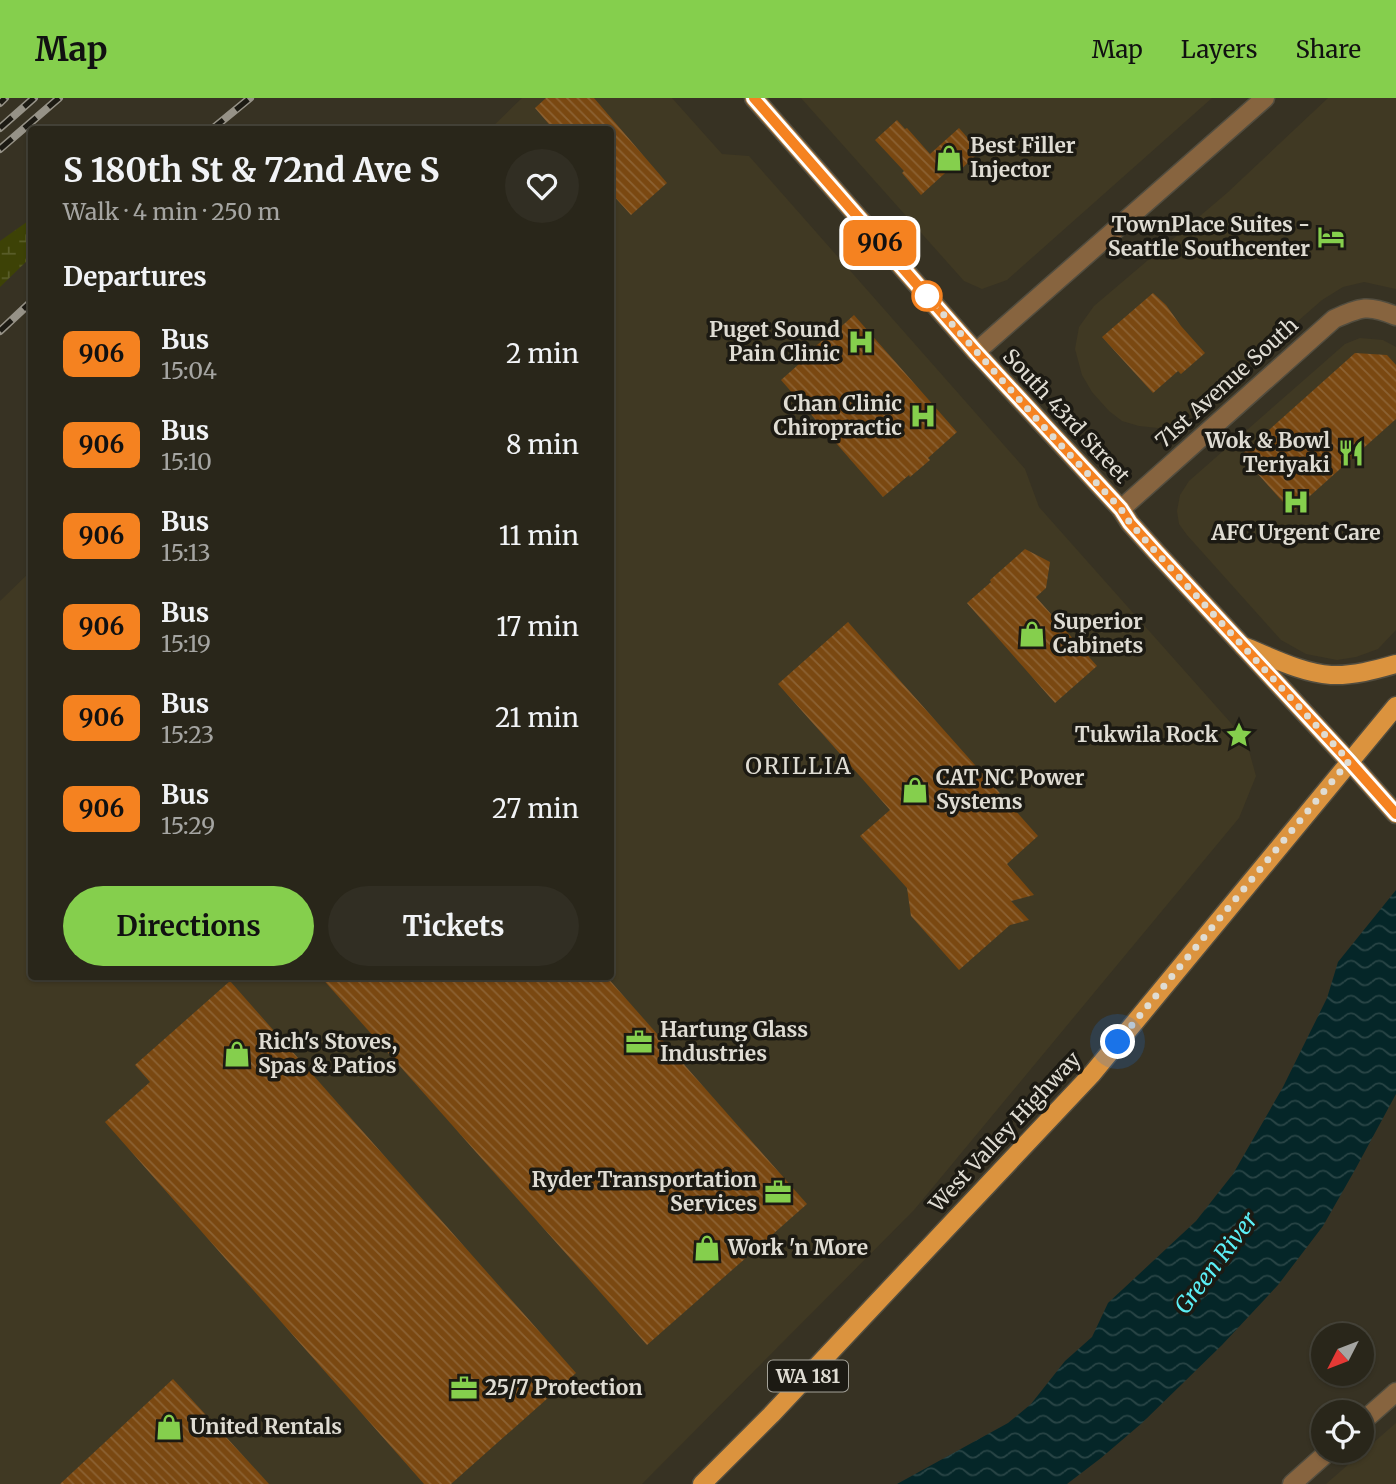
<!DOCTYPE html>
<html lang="en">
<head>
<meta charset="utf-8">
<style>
  :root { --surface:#29261a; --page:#312e23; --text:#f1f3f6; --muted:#a5a5a2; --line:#454339; --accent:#85cf4d }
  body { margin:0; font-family:Merriweather,serif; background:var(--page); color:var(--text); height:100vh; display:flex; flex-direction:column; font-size:26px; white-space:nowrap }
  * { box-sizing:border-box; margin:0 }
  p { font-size:23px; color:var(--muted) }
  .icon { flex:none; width:38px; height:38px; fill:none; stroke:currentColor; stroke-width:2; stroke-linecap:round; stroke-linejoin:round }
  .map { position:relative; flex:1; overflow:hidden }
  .panel { position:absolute; left:28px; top:28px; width:586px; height:854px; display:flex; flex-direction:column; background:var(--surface); border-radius:7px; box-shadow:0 2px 5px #0004,0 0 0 2px var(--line) }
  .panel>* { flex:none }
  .badge { padding:0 14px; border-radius:10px; font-size:24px; line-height:46px }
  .needle { width:46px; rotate:228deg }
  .tools { position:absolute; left:1311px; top:1225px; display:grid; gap:14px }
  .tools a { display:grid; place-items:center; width:63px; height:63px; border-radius:50%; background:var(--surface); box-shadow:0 2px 5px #0004,0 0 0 2px var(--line); font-size:35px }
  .you { position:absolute; width:35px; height:35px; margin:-18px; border:5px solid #fff; border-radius:50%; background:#1a73e8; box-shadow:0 0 0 10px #1a73e833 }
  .map>.badge { position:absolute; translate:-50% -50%; box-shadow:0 0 0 4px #fff }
  h2 { padding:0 35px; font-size:26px; line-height:63px }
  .round { display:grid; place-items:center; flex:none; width:74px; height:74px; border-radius:37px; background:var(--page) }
  .overview { display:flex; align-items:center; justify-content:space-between; height:119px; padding:0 35px }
  h1 { font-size:33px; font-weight:700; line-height:52px }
  .button { display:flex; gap:14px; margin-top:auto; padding:14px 35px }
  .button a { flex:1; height:80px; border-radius:42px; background:var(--accent); color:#111; font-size:28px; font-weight:700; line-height:80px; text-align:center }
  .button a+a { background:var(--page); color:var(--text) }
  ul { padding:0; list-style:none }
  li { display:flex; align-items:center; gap:21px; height:91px; padding:0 35px }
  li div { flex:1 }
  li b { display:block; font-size:26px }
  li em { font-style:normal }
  li .badge { min-width:77px; font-weight:700; text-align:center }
  header { display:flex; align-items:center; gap:42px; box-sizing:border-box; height:98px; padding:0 35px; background:var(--accent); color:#111 }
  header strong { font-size:33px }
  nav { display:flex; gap:38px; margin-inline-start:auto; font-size:24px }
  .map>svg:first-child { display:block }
</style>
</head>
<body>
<header>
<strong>Map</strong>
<nav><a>Map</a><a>Layers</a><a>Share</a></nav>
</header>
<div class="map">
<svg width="1396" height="1386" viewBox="0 0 1396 1386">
  <defs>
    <pattern id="wetland-marsh" width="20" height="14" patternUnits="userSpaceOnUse" patternTransform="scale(1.75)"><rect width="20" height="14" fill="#3d4206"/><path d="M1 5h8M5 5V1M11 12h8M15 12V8" fill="none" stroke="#595d29"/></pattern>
    <pattern id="water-waves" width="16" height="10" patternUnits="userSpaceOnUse" patternTransform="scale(1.75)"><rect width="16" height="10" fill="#052628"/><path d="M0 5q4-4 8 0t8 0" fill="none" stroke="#294546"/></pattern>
    <pattern id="building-back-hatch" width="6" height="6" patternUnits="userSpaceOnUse" patternTransform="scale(1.75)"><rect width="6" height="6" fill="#7a4811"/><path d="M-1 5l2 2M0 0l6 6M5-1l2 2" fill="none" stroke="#8c6233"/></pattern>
  </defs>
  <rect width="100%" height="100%" fill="#373223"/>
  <g fill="#403923">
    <polygon points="522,0 672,0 722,56 749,58 1025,371 1039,409 1246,642 1256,678 1239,720 914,1112 642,1386 0,1386 0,503 31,473 32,878 611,878 611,32 490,31"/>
    <polygon points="801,0 1212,0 1007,182 982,191 964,183"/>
    <polygon points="1328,0 1396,0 1396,191 1364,184 1343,189 1322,202 1185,322 1167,331 1139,328 1122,323 1109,313 1092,294 1082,277 1075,251 1079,229 1094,208 1227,95"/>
    <polygon points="1360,240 1383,242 1396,249 1396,532 1378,551 1356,559 1337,562 1306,556 1281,542 1187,437 1179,426 1177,413 1180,397 1189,383 1345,246"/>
    <polygon points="1396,1325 1396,1386 1326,1386"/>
  </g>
  <polygon fill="url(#wetland-marsh)" points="31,121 31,159 0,189 0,143"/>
  <polygon fill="url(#water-waves)" points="1396,792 1396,996 1356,1070 1323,1128 1278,1187 1222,1247 1142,1325 1101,1360 1067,1386 897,1386 1008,1325 1031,1306 1065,1263 1092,1239 1108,1205 1196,1123 1233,1076 1283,989 1327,900 1338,864"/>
  <g fill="url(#building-back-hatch)">
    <polygon points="546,0 594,0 667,85 631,117 611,95 611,32 554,32 535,10"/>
    <polygon points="897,22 905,31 907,30 930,56 959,30 980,54 960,72 955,66 921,97 902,75 904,73 875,42"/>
    <polygon points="1153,195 1166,207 1181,228 1205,255 1181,276 1178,273 1153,295 1102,239"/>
    <polygon points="854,217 957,334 928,360 930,362 910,379 909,377 883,399 781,282 807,259 805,257 823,242 825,243"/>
    <polygon points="1355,255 1387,257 1396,267 1396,321 1292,414 1241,357"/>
    <polygon points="1025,451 1050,464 1046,490 1036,499 1097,568 1055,605 967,505 991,484 990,482"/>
    <polygon points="848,524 1038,738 1007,766 1034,797 1011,803 1029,822 1010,827 959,872 911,818 907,790 860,738 890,712 778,586"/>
    <polygon points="320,878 606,878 807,1106 647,1247"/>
    <polygon points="230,883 576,1275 451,1386 424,1386 105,1024 150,984 135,967"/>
    <polygon points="173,1281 269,1386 60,1386"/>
  </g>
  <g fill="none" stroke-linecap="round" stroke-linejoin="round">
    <g stroke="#524d3f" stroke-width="21">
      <g id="minor">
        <path d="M1121,411l213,-190c27,-12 34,-15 62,-3"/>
        <polyline points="1362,1324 1396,1294"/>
        <polyline points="1292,1386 1329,1353"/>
      </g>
    </g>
    <g stroke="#524d3f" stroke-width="21">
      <polyline id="tertiary" points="976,254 1265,0"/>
    </g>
    <g stroke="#524d3f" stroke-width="21">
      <polyline id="secondary" points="754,0 976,254 1121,411 1130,425 1156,454 1349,663 1396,716"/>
    </g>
    <g stroke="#524d3f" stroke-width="21">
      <g id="primary">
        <path d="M1243,548c28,11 58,27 88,29 22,1 44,-5 65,-11"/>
        <polyline points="702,1386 771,1317 1092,976 1396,608"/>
      </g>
    </g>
    <use href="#minor" stroke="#87643f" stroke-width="18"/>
    <use href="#tertiary" stroke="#87643f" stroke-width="18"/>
    <use href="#secondary" stroke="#b77f40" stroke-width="18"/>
    <use href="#primary" stroke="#db933e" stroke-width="18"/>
    <g stroke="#969287" stroke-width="8">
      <g id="rail">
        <polyline points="0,5 5,0"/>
        <polyline points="0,30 34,0"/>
        <polyline points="211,32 250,0"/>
        <polyline points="0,51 59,0"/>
        <polyline points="0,233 32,203"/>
      </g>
    </g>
    <use href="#rail" stroke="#1c1a13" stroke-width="5" stroke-dasharray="16" stroke-linecap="butt"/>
  </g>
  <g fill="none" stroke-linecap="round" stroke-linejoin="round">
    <g stroke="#fff" stroke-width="16">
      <polyline id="line" points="754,0 976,254 1121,411 1130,425 1156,454 1349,663 1396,716"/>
    </g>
    <use href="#line" stroke="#f58220" stroke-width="10"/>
    <polyline stroke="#dfdcd3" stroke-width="7" stroke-dasharray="0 12.6" points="927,198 1042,327 1121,411 1130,425 1156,454 1349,663 1118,944"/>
  </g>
  <defs>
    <g id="shop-bare" transform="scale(2.1)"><path d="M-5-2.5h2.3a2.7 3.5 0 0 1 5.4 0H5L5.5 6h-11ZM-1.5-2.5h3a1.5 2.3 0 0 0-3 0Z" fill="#85cf4d" stroke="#1c1a13" stroke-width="2.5" paint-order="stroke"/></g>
    <g id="hotel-bare" transform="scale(2.1)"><path d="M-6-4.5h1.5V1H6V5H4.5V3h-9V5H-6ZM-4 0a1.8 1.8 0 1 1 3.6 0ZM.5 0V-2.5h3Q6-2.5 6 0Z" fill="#85cf4d" stroke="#1c1a13" stroke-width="2.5" paint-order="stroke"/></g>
    <g id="hospital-bare" transform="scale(2.1)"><path d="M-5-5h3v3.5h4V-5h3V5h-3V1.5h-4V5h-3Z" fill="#85cf4d" stroke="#1c1a13" stroke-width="2.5" paint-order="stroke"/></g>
    <g id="restaurant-bare" transform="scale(2.1)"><path d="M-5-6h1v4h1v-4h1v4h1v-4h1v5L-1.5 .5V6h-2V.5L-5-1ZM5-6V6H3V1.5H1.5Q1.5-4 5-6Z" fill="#85cf4d" stroke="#1c1a13" stroke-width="2.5" paint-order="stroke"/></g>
    <g id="sight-bare" transform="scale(2.1)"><path d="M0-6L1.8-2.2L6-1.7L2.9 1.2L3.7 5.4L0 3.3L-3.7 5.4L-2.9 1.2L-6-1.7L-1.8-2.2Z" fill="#85cf4d" stroke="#1c1a13" stroke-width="2.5" paint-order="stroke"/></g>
    <g id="office-bare" transform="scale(2.1)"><path d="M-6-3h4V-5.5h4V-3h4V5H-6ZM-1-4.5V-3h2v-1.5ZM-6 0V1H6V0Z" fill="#85cf4d" stroke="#1c1a13" stroke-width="2.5" paint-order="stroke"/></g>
  </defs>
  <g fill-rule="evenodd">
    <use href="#shop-bare" x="949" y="60"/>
    <use href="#hotel-bare" x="1331" y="139"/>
    <use href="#hospital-bare" x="861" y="244"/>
    <use href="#hospital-bare" x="923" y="318"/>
    <use href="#restaurant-bare" x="1351" y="355"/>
    <use href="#hospital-bare" x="1296" y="404"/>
    <use href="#shop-bare" x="1032" y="536"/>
    <use href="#sight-bare" x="1239" y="637"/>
    <use href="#shop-bare" x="915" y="692"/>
    <use href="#office-bare" x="639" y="944"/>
    <use href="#shop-bare" x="237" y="956"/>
    <use href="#office-bare" x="778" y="1094"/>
    <use href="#shop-bare" x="707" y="1150"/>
    <use href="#office-bare" x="464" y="1290"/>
    <use href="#shop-bare" x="169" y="1329"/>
  </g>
  <circle fill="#fff" stroke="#f58220" stroke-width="3.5" cx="927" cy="198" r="14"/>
  <g text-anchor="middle" stroke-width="7" stroke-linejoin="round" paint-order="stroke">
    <rect fill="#1c1a13" stroke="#a4a299" stroke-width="2" x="768" y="1262.5" width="80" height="31" rx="5"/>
    <g font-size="19" font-weight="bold" fill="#dfdcd3">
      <text x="808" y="1285">WA 181</text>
    </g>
    <g font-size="21" font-weight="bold" fill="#dfdcd3" stroke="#1c1a13" text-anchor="start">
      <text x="970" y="55">Best Filler<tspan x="970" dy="24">Injector</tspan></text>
      <text x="1310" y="134" text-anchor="end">TownPlace Suites -<tspan x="1310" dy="24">Seattle Southcenter</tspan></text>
      <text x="840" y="239" text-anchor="end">Puget Sound<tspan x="840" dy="24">Pain Clinic</tspan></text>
      <text x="902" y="313" text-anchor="end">Chan Clinic<tspan x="902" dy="24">Chiropractic</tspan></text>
      <text x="1330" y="350" text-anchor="end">Wok &amp; Bowl<tspan x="1330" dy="24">Teriyaki</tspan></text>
      <text x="1296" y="442" text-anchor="middle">AFC Urgent Care</text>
      <text x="1053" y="531">Superior<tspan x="1053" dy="24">Cabinets</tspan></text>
      <text x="1218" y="644" text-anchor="end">Tukwila Rock</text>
      <text x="936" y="687">CAT NC Power<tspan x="936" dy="24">Systems</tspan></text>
      <text x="660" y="939">Hartung Glass<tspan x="660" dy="24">Industries</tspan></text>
      <text x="258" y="951">Rich's Stoves,<tspan x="258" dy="24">Spas &amp; Patios</tspan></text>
      <text x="757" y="1089" text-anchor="end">Ryder Transportation<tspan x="757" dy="24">Services</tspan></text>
      <text x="728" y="1157">Work 'n More</text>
      <text x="485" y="1297">25/7 Protection</text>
      <text x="190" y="1336">United Rentals</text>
    </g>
    <g font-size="21" fill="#dfdcd3" stroke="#1c1a13">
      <text transform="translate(1227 285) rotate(-42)" y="7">71st Avenue South</text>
      <text transform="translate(1066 318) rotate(47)" y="7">South 43rd Street</text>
      <text transform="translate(1005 1034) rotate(-47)" y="7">West Valley Highway</text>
    </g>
    <g font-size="23" letter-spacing="2" fill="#dfdcd3" stroke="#1c1a13">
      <text x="799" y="676">ORILLIA</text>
    </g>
    <g font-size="23" font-style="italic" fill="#5beff6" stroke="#1c1a13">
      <text transform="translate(1216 1165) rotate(-53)" y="8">Green River</text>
    </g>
  </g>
</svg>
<div class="tools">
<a><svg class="needle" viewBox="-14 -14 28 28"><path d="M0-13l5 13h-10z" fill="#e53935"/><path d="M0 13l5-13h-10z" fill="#a5a5a2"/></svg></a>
<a><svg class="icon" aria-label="locate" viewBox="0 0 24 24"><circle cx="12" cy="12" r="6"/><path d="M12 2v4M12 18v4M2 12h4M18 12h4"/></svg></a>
</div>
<div class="you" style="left:1118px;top:944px"></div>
<b class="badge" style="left:880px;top:145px;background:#f58220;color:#111">906</b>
<section class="panel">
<div class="overview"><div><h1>S 180th St &amp; 72nd Ave S</h1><p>Walk · 4 min · 250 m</p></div><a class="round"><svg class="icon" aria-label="heart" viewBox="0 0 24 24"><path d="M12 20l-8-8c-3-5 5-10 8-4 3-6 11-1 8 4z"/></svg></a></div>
<h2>Departures</h2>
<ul>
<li><span class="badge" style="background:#f58220;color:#111">906</span><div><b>Bus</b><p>15:04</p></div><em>2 min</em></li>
<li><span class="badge" style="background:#f58220;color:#111">906</span><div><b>Bus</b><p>15:10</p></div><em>8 min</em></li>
<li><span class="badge" style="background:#f58220;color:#111">906</span><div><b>Bus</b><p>15:13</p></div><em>11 min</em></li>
<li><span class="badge" style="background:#f58220;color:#111">906</span><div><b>Bus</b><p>15:19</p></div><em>17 min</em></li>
<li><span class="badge" style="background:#f58220;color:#111">906</span><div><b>Bus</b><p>15:23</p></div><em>21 min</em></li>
<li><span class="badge" style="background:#f58220;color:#111">906</span><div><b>Bus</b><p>15:29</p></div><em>27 min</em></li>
</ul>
<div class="button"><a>Directions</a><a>Tickets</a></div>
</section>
</div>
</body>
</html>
